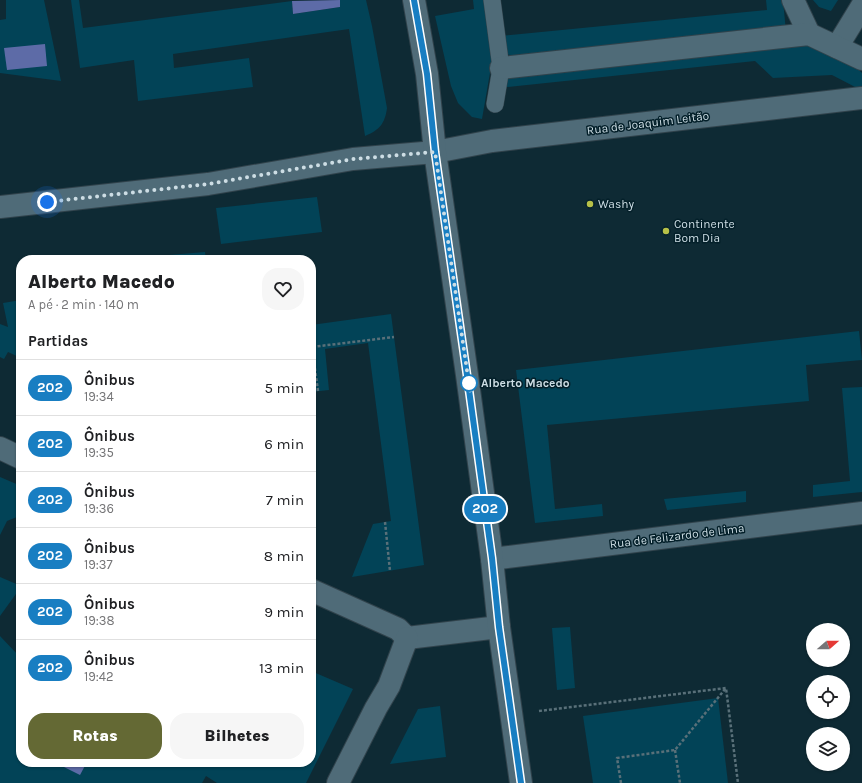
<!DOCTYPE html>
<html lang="pt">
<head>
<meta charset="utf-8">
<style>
  :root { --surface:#fff; --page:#f6f6f6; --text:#202124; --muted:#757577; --line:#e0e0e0; --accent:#646934 }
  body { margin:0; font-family:Karla,sans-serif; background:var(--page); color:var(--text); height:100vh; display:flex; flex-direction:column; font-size:15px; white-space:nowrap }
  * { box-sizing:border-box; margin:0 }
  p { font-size:13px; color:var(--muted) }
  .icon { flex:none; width:22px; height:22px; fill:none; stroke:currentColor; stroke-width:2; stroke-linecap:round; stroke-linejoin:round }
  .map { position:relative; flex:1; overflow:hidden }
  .sheet { position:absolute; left:16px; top:255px; width:300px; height:512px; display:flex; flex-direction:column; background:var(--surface); border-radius:16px; box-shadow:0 1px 3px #0004 }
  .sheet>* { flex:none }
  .badge { padding:0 8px; border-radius:13px; font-size:14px; line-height:26px }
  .needle { width:26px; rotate:70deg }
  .fabs { position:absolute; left:806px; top:623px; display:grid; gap:8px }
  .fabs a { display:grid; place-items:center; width:44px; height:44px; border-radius:50%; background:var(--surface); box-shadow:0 1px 3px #0004; font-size:20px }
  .you { position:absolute; width:20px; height:20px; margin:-10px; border:3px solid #fff; border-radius:50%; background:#1a73e8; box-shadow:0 0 0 6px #1a73e833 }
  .map>.badge { position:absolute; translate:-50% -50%; box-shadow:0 0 0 2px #fff }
  h2 { padding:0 12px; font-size:15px; line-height:36px }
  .round { display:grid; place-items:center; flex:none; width:42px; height:42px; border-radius:16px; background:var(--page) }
  .headline { display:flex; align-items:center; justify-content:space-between; height:68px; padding:0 12px }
  h1 { font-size:19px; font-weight:800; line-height:30px }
  .button { display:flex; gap:8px; margin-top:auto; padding:8px 12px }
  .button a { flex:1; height:46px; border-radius:16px; background:var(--accent); color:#fff; font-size:16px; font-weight:800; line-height:46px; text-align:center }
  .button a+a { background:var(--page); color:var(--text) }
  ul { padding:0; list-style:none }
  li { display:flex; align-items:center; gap:12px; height:56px; padding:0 12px; border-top:1px solid var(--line) }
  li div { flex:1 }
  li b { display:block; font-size:15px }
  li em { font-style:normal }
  li .badge { min-width:44px; font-weight:700; text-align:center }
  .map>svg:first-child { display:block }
</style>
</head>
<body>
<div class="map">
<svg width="862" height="783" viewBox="0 0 862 783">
  <rect width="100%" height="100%" fill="#0e2a34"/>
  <g fill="#024357">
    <polygon points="6,0 44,0 61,81 0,73 0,20 6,19"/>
    <path d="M71,0h8l4,28 209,-27 1,13 47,-7v-7h26l6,26 15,82c-2,15 -7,22 -22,28l-16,-107 -176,25 1,14 75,-10 4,29 -115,14 -4,-41 -54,8z"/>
    <polygon points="473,0 486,0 492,40 491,67 482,119 472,117 458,103 451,86 435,16 474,9"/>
    <polygon points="766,0 783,0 786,32 512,56 505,53 501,36 767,10"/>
    <polygon points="813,0 838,0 831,11 819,7"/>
    <polygon points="816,44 856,67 862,73 862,86 859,89 832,75 773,78 755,61 507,87 507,73"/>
    <polygon points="317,197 322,232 221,244 216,208"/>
    <polygon points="205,252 206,260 170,260 169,255"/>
    <polygon points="21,300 21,358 8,352 4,359 0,357 0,324 8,327 3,303"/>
    <polygon points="391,314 424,565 352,577 373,524 391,521 368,343 325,349 329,390 311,392 311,325"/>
    <polygon points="859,331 862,360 806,365 809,401 547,425 555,509 602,504 603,516 535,523 516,370"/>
    <polygon points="862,387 862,492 813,497 813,485 850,481 842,388"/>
    <polygon points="0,477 21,486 21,520 17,517 7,521 0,535"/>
    <polygon points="746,491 746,502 667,510 664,499"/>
    <polygon points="0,577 21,586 21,587 0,616"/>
    <polygon points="570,627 575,688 557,690 552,628"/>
    <polygon points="0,636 19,656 21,653 21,762 311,762 311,671 353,689 306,783 217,783 206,776 202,783 0,783"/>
    <polygon points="718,698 728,783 593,783 583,716"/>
    <polygon points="440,706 446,757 390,764 418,709"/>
  </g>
  <g fill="#5d6ba7">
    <polygon points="340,0 340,7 293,14 292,1"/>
    <polygon points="45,44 47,66 7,70 4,48"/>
    <polygon points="54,762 87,762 80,775"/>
  </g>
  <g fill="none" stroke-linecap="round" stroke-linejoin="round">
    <g stroke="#31434c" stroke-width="18">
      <polyline id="lane" points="492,0 501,68 495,104"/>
    </g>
    <g stroke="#31434c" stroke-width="24">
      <g id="street">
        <polyline points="793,0 809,34"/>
        <polyline points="837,47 862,6"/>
        <polyline points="501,68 809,34 862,59"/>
        <polyline points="0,207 208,184 353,159 435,152 492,141 862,98"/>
        <polyline points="0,448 21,458"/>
        <polyline points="492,559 862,513"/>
        <polyline points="311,590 398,629 407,638 499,627"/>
        <polyline points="338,783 376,708 389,686 407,638"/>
      </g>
    </g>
    <g stroke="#31434c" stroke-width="24">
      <polyline id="secondary" points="414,0 427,74 435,152 467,375 492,559 499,627 521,783"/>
    </g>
    <g stroke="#597079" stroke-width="2.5" stroke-dasharray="3 2" stroke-linecap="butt">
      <polyline points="318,391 312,347 394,337"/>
      <polyline points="385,522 390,571"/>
      <polyline points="539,711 726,688 738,783"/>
      <polyline points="675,750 680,783"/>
      <polyline points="621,783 617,758 675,750 726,688"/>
    </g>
    <use href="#lane" stroke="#4f6b78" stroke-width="17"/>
    <use href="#street" stroke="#4f6b78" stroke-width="22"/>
    <use href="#secondary" stroke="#4f6b78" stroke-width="22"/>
  </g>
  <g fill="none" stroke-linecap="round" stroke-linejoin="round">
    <g stroke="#fff" stroke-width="9">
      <polyline id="line" points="414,0 427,74 435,152 467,375 492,558 499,627 521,783"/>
    </g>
    <use href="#line" stroke="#187ec2" stroke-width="6"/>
    <polyline stroke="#cddde4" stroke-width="4" stroke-dasharray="0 7.2" points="47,202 208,184 354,159 435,152 470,391 469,383"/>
  </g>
  <g fill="#b7c148" stroke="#04202a" stroke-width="1.5">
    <circle cx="590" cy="204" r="4"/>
    <circle cx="666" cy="231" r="4"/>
  </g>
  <circle fill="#fff" stroke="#187ec2" stroke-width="2" cx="469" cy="383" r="8"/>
  <g text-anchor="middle" stroke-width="3" stroke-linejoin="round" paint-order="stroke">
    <g font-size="12" fill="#cddde4" stroke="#04202a">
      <text transform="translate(648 123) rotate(-7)" y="4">Rua de Joaquim Leitão</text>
      <text transform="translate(677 536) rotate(-7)" y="4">Rua de Felizardo de Lima</text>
    </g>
    <g font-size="12" fill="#cddde4" stroke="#04202a" text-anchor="start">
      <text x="598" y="208">Washy</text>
      <text x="674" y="228">Continente<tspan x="674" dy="14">Bom Dia</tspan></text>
    </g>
    <g font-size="12" font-weight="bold" fill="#cddde4" stroke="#04202a" text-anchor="start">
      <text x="481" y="387">Alberto Macedo</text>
    </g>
  </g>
</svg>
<div class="fabs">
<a><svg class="needle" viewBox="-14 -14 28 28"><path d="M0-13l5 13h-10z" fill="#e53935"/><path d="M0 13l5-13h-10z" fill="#757577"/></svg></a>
<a><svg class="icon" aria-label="locate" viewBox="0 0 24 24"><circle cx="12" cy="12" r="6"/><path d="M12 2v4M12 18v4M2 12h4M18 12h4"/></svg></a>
<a><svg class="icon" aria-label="layers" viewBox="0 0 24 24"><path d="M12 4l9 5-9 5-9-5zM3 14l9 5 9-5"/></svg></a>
</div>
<div class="you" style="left:47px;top:202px"></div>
<b class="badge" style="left:485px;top:509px;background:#187ec2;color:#fff">202</b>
<section class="sheet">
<div class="headline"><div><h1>Alberto Macedo</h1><p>A pé · 2 min · 140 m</p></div><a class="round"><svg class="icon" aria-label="heart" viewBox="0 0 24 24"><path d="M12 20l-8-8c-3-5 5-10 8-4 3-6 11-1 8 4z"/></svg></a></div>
<h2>Partidas</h2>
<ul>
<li><span class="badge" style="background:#187ec2;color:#fff">202</span><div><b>Ônibus</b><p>19:34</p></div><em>5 min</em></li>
<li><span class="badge" style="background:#187ec2;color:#fff">202</span><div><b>Ônibus</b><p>19:35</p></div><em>6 min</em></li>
<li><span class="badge" style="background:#187ec2;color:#fff">202</span><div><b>Ônibus</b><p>19:36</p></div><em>7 min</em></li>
<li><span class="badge" style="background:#187ec2;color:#fff">202</span><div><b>Ônibus</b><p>19:37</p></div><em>8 min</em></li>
<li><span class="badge" style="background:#187ec2;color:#fff">202</span><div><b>Ônibus</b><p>19:38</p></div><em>9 min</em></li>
<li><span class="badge" style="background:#187ec2;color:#fff">202</span><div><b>Ônibus</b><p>19:42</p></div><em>13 min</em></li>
</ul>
<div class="button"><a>Rotas</a><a>Bilhetes</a></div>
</section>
</div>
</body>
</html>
